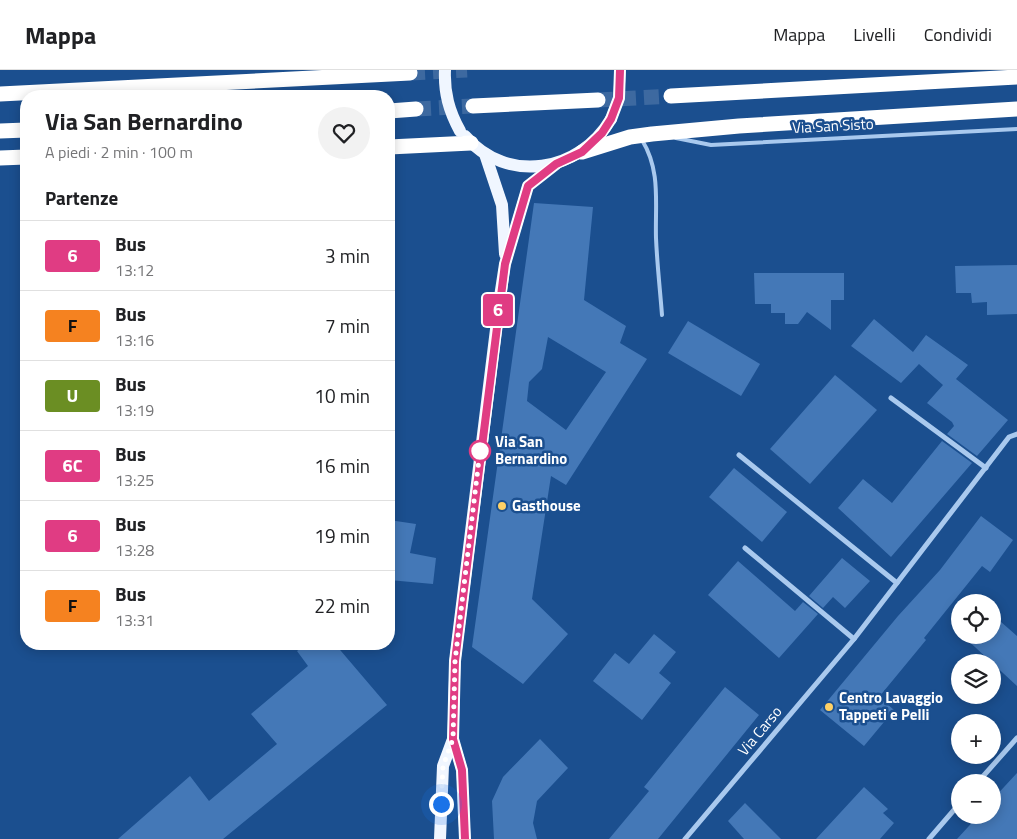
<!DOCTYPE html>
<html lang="it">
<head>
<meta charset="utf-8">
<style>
  :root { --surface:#fff; --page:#f2f2f2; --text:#202124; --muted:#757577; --line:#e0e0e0 }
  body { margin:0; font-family:"Titillium Web",sans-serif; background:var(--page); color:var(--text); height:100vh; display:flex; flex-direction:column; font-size:19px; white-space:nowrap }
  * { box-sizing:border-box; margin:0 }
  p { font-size:16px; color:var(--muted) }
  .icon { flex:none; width:28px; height:28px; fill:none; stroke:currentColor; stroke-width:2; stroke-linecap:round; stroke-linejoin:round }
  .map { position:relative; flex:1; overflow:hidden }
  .drawer { position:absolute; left:20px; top:20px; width:375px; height:560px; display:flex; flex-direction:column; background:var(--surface); border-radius:20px; box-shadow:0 2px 12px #0003 }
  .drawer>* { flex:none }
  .badge { padding:0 10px; border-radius:4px; font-size:18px; line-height:32px }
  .tools { position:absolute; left:951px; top:524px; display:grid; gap:10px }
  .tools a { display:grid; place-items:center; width:50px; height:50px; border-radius:50%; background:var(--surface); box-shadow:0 2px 12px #0003; font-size:25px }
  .you { position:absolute; width:25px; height:25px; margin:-12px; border:4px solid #fff; border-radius:50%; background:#1a73e8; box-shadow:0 0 0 8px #1a73e833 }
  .map>.badge { position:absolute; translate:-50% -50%; box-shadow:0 0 0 2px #fff }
  h2 { padding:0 25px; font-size:19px; line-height:45px }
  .round { display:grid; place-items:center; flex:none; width:52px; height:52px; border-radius:26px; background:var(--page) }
  .headline { display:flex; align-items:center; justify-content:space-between; height:85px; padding:0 25px }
  h1 { font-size:24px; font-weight:700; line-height:38px }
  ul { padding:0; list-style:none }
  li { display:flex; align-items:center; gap:15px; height:70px; padding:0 25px; border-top:1px solid var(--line) }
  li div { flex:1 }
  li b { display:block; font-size:19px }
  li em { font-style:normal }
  li .badge { min-width:55px; font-weight:700; text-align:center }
  header { display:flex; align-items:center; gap:30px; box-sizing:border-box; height:70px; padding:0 25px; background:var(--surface); border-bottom:1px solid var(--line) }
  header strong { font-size:24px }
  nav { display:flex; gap:28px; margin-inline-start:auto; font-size:18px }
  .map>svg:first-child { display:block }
</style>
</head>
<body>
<header>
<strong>Mappa</strong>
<nav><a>Mappa</a><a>Livelli</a><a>Condividi</a></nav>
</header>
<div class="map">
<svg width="1017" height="769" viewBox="0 0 1017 769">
  <rect width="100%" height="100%" fill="#1b4f8f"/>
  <g fill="#4478b7" fill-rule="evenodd">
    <path d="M534,133l59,4 -9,93 42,26 -6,17 27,16 -81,126 -15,-9 -19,123 36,35 -45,50 -51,-37zM548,267l58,35 -40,58 -39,-29 2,-19 13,-13z"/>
    <polygon points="1017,195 1017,244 987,245 987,232 972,233 971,223 956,223 955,196"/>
    <polygon points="754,203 844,203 844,230 831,230 831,260 807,242 798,254 785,254 785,243 771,243 771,234 755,234"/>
    <polygon points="874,249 913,282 926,265 968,295 956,309 1008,350 977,386 947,364 954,356 952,352 927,333 943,315 919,294 901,313 851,276"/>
    <polygon points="688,251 760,294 741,326 668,283"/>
    <polygon points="835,305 877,340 810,414 770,379"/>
    <polygon points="942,371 972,393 891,487 838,438 863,409 892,433"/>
    <polygon points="734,398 787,442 762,472 709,427"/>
    <polygon points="981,446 1013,470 990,502 982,496 924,568 926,570 879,627 894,640 864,676 820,640 898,546 940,500"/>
    <polygon points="389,450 416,454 410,483 436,488 433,514 389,510"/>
    <polygon points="842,488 870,511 845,538 833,527 823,538 809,526"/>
    <polygon points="738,491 795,541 803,532 818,544 779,588 708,525"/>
    <polygon points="992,544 1017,566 1017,616 962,565 992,565"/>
    <polygon points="654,564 676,582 659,603 671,613 642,650 593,611 615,583 629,594"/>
    <polygon points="307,574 335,574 387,635 223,769 118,769 190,706 209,731 277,674 251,644 308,596 297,581"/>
    <polygon points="725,617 759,645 658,769 609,769 649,721 644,717"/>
    <polygon points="540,669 568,698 537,731 533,753 537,769 494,769 492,731 503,707"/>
    <polygon points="1017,703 1017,769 957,769 979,745 992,745 992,730"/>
    <polygon points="864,717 888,739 883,743 894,753 880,769 816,769"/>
    <polygon points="745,733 781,769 744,769 728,751"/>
  </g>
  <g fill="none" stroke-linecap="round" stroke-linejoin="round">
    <g stroke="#3d69a0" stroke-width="15" stroke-dasharray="15 8" stroke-linecap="butt">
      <polyline points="410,3 467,0"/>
      <polyline points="598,30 671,26"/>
      <polyline points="416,39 473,36"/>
    </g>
    <g stroke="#a9c9ee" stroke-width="4">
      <polyline points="676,68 711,75 1017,59"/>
      <path d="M642,70c19,31 13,63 14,98 1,25 4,51 6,77"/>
    </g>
    <g stroke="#a9c9ee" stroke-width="5">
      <polyline points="891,328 986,398"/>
      <polyline points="739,385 897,513"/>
      <polyline points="745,478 854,569"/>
      <polyline points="978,712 1017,668"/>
      <polyline points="685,769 854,569 1009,367 1017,364"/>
      <polyline points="929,769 960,733"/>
    </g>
    <g stroke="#f0f6ff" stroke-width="12">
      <path d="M465,66c42,49 115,36 146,-17"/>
      <polyline points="485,84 502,135 505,184"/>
      <polyline points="440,769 443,696 453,669"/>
      <polyline points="465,769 462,700 453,669 455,591 500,227 505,194 528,116 556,94"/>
    </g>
    <g stroke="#fff" stroke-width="15">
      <polyline points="0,24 410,3"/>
      <polyline points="671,26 1017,7"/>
      <polyline points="473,36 598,30"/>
      <polyline points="389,41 416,39"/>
      <polyline points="0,61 26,60"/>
      <polyline points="389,77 471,73"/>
      <polyline points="582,82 630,67 652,64 739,56 1017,39"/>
      <polyline points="0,88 26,87"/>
    </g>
    <g stroke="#f0f6ff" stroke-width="12">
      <path d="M445,0c-1,23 4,41 15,61"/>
      <polyline points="611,49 619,28 620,0"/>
    </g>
  </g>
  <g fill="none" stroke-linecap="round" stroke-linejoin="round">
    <g stroke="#fff" stroke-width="11">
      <polyline id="line" points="465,769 462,700 453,669 455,591 505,194 528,116 556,94 582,82 602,63 611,49 619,28 620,0"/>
    </g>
    <use href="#line" stroke="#e03c83" stroke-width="8"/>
    <polyline stroke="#fff" stroke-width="5" stroke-dasharray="0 9" points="441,734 443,696 453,669 455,591 480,381"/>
  </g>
  <circle fill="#fff" stroke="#e03c83" stroke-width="2.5" cx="480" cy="381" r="10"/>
  <g fill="#ffd166" stroke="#1b4f8f" stroke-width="2">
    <circle cx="502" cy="436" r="5"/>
    <circle cx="829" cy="637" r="5"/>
  </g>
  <g text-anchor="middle" stroke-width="5" stroke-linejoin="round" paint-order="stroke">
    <g font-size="15" fill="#fff" stroke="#1b4f8f">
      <text transform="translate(833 56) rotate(-3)" y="5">Via San Sisto</text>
      <text transform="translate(760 661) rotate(-50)" y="5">Via Carso</text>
    </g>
    <g font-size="15" font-weight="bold" fill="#fff" stroke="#1b4f8f" text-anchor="start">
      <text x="495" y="377">Via San<tspan x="495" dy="17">Bernardino</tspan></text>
    </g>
    <g font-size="15" font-weight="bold" fill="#fff" stroke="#1b4f8f" text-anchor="start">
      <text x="512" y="441">Gasthouse</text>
      <text x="839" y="633">Centro Lavaggio<tspan x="839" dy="17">Tappeti e Pelli</tspan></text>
    </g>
  </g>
</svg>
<div class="tools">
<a><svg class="icon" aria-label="locate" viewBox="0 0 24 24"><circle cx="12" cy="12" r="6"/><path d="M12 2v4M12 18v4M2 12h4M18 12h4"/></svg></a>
<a><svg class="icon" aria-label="layers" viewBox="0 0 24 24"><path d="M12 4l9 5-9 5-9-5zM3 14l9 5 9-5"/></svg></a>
<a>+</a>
<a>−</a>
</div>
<div class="you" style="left:441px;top:734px"></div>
<b class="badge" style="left:498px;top:240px;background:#e03c83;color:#fff">6</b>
<section class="drawer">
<div class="headline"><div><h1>Via San Bernardino</h1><p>A piedi · 2 min · 100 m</p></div><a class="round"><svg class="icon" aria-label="heart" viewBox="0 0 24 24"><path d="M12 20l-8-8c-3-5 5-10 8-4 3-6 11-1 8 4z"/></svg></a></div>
<h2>Partenze</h2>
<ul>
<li><span class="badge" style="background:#e03c83;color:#fff">6</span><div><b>Bus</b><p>13:12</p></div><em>3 min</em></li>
<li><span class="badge" style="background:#f58220;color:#111">F</span><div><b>Bus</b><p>13:16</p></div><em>7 min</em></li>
<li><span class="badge" style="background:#6b8e23;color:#fff">U</span><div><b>Bus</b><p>13:19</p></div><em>10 min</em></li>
<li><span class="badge" style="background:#e03c83;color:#fff">6C</span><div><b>Bus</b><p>13:25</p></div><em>16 min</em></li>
<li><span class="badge" style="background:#e03c83;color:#fff">6</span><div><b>Bus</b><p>13:28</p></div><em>19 min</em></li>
<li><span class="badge" style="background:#f58220;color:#111">F</span><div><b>Bus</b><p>13:31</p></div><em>22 min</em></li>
</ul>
</section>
</div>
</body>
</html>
